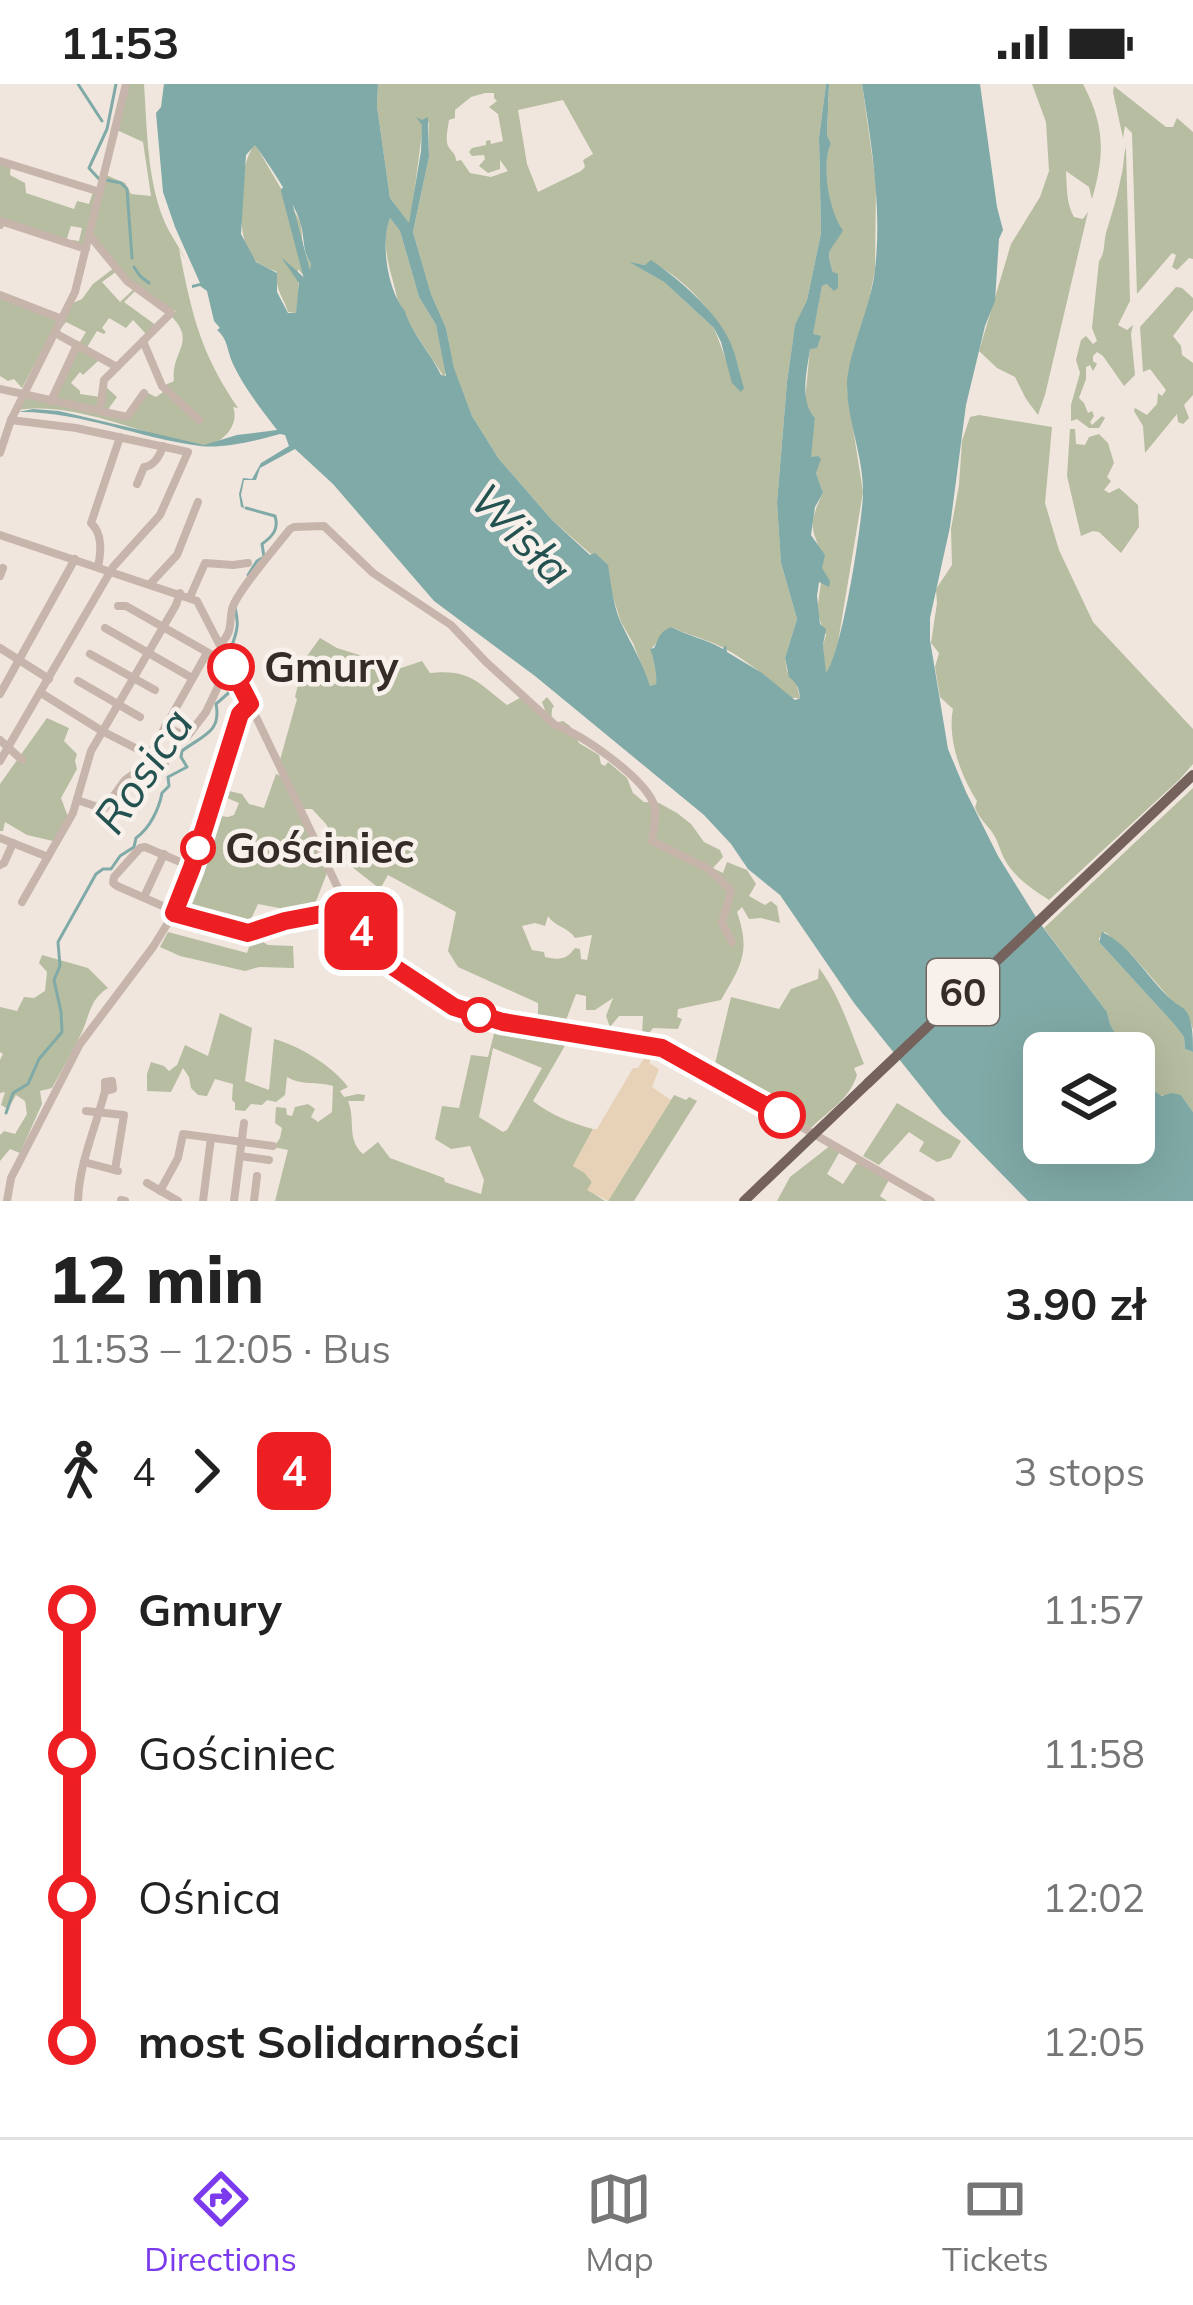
<!DOCTYPE html>
<html lang="en">
<head>
<meta charset="utf-8">
<style>
  :root { --surface:#fff; --page:#f2f2f2; --text:#222; --muted:#767676; --line:#e0e0e0; --accent:#7c3aed }
  body { margin:0; font-family:Mulish,sans-serif; background:var(--page); color:var(--text); height:100vh; display:flex; flex-direction:column; font-size:45px; white-space:nowrap }
  * { box-sizing:border-box; margin:0 }
  p { font-size:39px; color:var(--muted) }
  .icon { flex:none; width:66px; height:66px; fill:none; stroke:currentColor; stroke-width:2; stroke-linecap:round; stroke-linejoin:round }
  .map { position:relative; height:1117px; overflow:hidden }
  .side { display:flex; flex-direction:column; background:var(--surface); flex:1 }
  .side>* { flex:none }
  .badge { padding:0 24px; border-radius:18px; font-size:42px; line-height:78px }
  .tools { position:absolute; left:1023px; top:948px; display:grid; gap:24px }
  .tools a { display:grid; place-items:center; width:132px; height:132px; border-radius:18px; background:var(--surface); box-shadow:0 12px 48px #0002; font-size:60px }
  .map>.badge { position:absolute; translate:-50% -50%; box-shadow:0 0 0 6px #fff }
  .legs { display:flex; align-items:center; gap:18px; height:132px; padding:0 48px; font-size:39px }
  .legs p { margin-inline-start:auto }
  .headline { display:flex; align-items:center; justify-content:space-between; height:204px; padding:0 48px }
  h1 { font-size:66px; font-weight:800; line-height:90px }
  ul { padding:0 48px; list-style:none }
  li { display:flex; align-items:center; gap:42px; height:144px; font-size:45px }
  li i { display:grid; place-items:center; width:18px; height:100%; margin:0 15px; background:currentColor }
  li i::after { content:''; width:30px; height:30px; margin:-15px; border:9px solid; border-radius:50%; background:var(--surface) }
  li p { margin-inline-start:auto }
  li:first-child i { background:linear-gradient(#0000 50%,currentColor 0) }
  li:last-child i { background:linear-gradient(currentColor 50%,#0000 0) }
  .status { display:flex; justify-content:space-between; align-items:center; height:84px; padding:0 60px; background:var(--surface); direction:ltr }
  .status svg { height:33px; fill:currentColor }
  .menu { display:flex; justify-content:space-around; align-items:center; height:168px; border-top:3px solid var(--line); background:var(--surface); font-size:33px; color:var(--muted) }
  .menu a { display:grid; justify-items:center; gap:6px }
  .menu .on { color:var(--accent) }
  .map>svg:first-child { display:block }
</style>
</head>
<body>
<div class="status"><b>11:53</b><svg viewBox="0 0 49 12"><path d="M0 12V9h3v3zM5 12V6h3v6zM10 12V3h3v9zM15 12V0h3v12zM26 1h20v11H26zM47 4h2v5h-2z"/></svg></div>
<div class="map">
<svg width="1193" height="1117" viewBox="0 0 1193 1117">
  <rect width="100%" height="100%" fill="#f0e6de"/>
  <g fill="#b6bda0" fill-rule="evenodd">
    <path d="M129,0h15c3,44 3,93 19,134 6,16 15,26 22,41l-6,-10c13,66 21,103 59,159l-5,-1c7,17 -10,37 -28,38 -14,0 -33,-7 -47,-10 -44,-12 -93,-32 -139,-25l6,-12 28,4 23,-53 36,17 -14,-5 -15,14 -3,-3 -9,11 9,8v3l20,3 5,-11 12,11 -8,11 1,5 3,-3 14,4 19,-22 10,5 10,-7 -3,-4 11,-5c-4,-29 23,-38 -2,-64l-16,13 20,-19 -9,-2 -50,-38 -15,11 18,20 14,-13 2,1 -12,12 33,24 -10,9 -14,-15 -7,8 -17,-10 -7,10 4,4 -2,2 -7,-3 -11,18 -8,-4 8,-13 -20,-10 -8,10 15,-29 9,-4 11,-15 21,-16 -23,-32 15,-61 19,8 6,11 20,2 -8,-54 -26,-12z"/>
    <path d="M378,0h448l-7,54 2,95 -14,67 -12,26 -8,56 -10,121 4,60 16,56 -12,39 2,13 9,11 4,16h-9c-22,-19 -54,-47 -83,-57 -13,-5 -24,-8 -37,-14l-20,22c2,7 7,29 6,35l-7,2 -17,-43 -12,-21 -9,-28 -20,-39 -40,-35 -53,-61 -27,-43 -18,-47 -8,-41 -15,-34 -18,-62 16,-75v-35l-6,3 -13,100 -20,-27 -13,-92zM485,9h9v5l3,3 -8,6 9,7 5,27 -12,3 -1,-4 -4,1v4l-14,3 -3,4 3,4 12,-1 1,4 -6,7 9,7 12,-4v-9l8,11 -17,6 -21,-4 -9,-13 -5,1c0,-8 -5,-9 -8,-15 -3,-8 0,-18 1,-26l6,-2v-8l16,-13zM563,16l30,54 -10,6 2,7 -4,4 -43,21 -11,-28 -9,-54zM651,178c40,18 85,73 90,119l-13,-16 -14,-37 -50,-46 -33,-19 14,2z"/>
    <path d="M829,0h33l14,100 -1,85 -8,43 -18,60 -2,18 16,102 -25,150 -7,26 -6,6 -2,-29 3,-10c-15,-28 -4,-39 -4,-67 -1,-37 -21,-31 1,-75l-7,-20 2,-17 -7,2 -1,-5 5,-35 -6,-6 -4,-11 5,-53 12,-62 5,-2 6,-12c-6,-16 -5,-23 6,-35 -6,-24 -20,-72 -8,-93l-4,-8z"/>
    <path d="M1032,0h51c22,42 22,70 9,115l-3,-12 -23,-16c1,16 0,32 8,46l9,2 5,-7 -43,183 -7,20 -12,-16 -11,-22 -18,-9 -18,-17 32,-107 29,-47 9,-26 -3,-49z"/>
    <polygon points="1114,2 1166,43 1173,43 1177,34 1193,48 1193,175 1189,174 1177,186 1172,183 1176,171 1172,169 1137,210 1132,49 1125,42 1123,54 1113,8"/>
    <path d="M255,60l46,79 2,28 8,13 -2,18 -11,-13 1,28 -3,16 -8,-1c-5,-16 -13,-22 -11,-40 -9,-4 -19,-7 -25,-15 -17,-21 -14,-93 3,-113z"/>
    <path d="M1126,63l4,154 -12,24 9,5 6,-5 -2,9 4,41 -11,11 -21,-30 -6,-4 -4,4v5l4,3 -4,7 -3,-6 -4,2v12l-7,19 5,5 4,10 4,-2 2,5 -4,6 2,3 10,-9 3,2 -6,10h-10l-12,-9 -6,2v-16l9,-32 -4,-13 5,-20 5,-4 7,8 4,-3 -5,-13 7,-67c7,-10 4,-16 7,-28 6,-20 11,-35 15,-56 3,-10 2,-20 5,-30z"/>
    <polygon points="0,79 11,81 10,91 25,99 26,109 74,125 77,117 89,120 93,108 97,109 84,161 72,159 72,156 79,157 82,144 71,142 67,154 70,158 0,135"/>
    <path d="M390,134l10,13 19,66 17,28 10,47 -2,5 -45,-69c-4,-30 -21,-58 -9,-90z"/>
    <polygon points="1176,203 1182,204 1193,214 1193,226 1173,252 1181,262 1182,271 1193,279 1193,311 1184,321 1189,334 1183,340 1178,338 1177,330 1145,369 1143,342 1134,327 1135,324 1147,331 1157,320 1158,309 1162,312 1166,306 1150,285 1143,288 1140,243"/>
    <polygon points="0,213 58,236 22,304 14,295 8,297 0,292"/>
    <path d="M979,331l73,12 -7,76 14,47 34,72 100,107v35l-13,15 -131,121c-17,-11 -34,-22 -44,-40 -5,-9 -7,-20 -13,-28 -6,-8 -12,-13 -17,-24l2,-7c-16,-25 -30,-62 -24,-92l-13,-12 -5,-30 4,-14 -8,-10 6,-40 -1,-14 16,-24 -1,-36 8,-44 3,-44 8,-24z"/>
    <polygon points="1070,345 1075,345 1076,360 1085,361 1089,353 1099,350 1108,359 1114,379 1107,393 1111,397 1104,406 1109,409 1119,404 1138,421 1139,443 1121,469 1099,448 1093,447 1081,452 1067,392"/>
    <path d="M320,554l17,10 35,11 -2,8 15,-4 13,6 24,-8 8,12c40,-4 47,9 77,32l13,-7 22,18 3,-6 -3,-8 5,-5 7,9 -2,3 -1,15 12,-3 7,5 9,17 20,12 2,9 4,2 3,-4 19,16 6,15 11,9 15,1 18,10 14,11 13,18 16,8 3,7 -10,11 10,5 4,-11 20,8 9,14 -7,12 16,9 6,-4 6,5 3,17 -19,-5 -12,1 -7,-12 -5,5c14,40 4,54 -16,88l-43,9 -1,8 5,2 -4,10 -25,-1 -6,8h-5l1,-20h-24l-9,11 -4,-11 7,-18 -18,12h-9v-14l-10,-2 -10,26 -28,-5v-12l-80,-36 -10,-16 8,-39 -68,-37 -8,14 -33,-26 -21,-39 -14,-15h-8l-24,-49 17,-61 -2,-2 9,-37zM548,832c7,11 20,11 27,22l17,-3 -5,25 -6,-1 -1,-10 -5,-1c-9,12 -15,12 -30,9l-1,-5 -12,-2 -10,-24 13,-3 10,3z"/>
    <polygon points="47,634 69,644 64,657 77,670 75,677 77,685 61,714 68,733 53,757 27,751 5,738 3,747 0,747 0,700"/>
    <polygon points="276,690 281,692 327,789 311,830 258,820 246,846 184,831 181,827 177,829 182,815 186,815 202,768 199,766 205,759 213,731 228,733 234,731 239,719 220,711 225,706 242,710 249,720 264,724"/>
    <path d="M1193,704v242c-3,-13 -9,-21 -20,-28l-41,-47 -27,-23 -6,6v4l75,82 10,13 1,12 8,3v60l-12,-17c-7,-1 -14,2 -21,0 -18,-5 -26,-26 -26,-42h-8l-16,-29 -3,-12 -63,-84z"/>
    <polygon points="168,848 247,869 253,852 261,849 263,858 268,861 293,862 294,884 259,883 245,887 180,872 160,863"/>
    <path d="M42,871l46,13 20,20c-18,11 -18,26 -26,44 -9,19 -20,37 -30,56l-12,3 2,13 -22,49 -10,-4 -10,12v-26l4,-4 11,3 12,-20 -2,-13 -9,-6 -8,14 -7,-4 4,-13 -5,1v-33l3,-6 -3,-2v-45l17,4 7,-14 10,1 11,-7 2,-19 -8,-9z"/>
    <path d="M819,884c21,28 31,62 45,96l-10,4 3,7c-8,25 -29,36 -46,53l-98,-56 18,-75 48,12 12,-20 27,-10z"/>
    <path d="M220,929l32,15 -7,53 24,9 5,-51c24,6 60,28 74,48l-8,4 4,6 14,-3 7,1 -1,6h-16c8,19 -2,38 15,53l15,-12 12,16 54,20 1,4 36,12 3,-14 -14,-34 -19,3 -16,-10 7,-33 17,2 12,-53 17,2 8,-31 -4,-2 1,-3 103,18 1,4 -27,-6 -37,64c18,14 38,22 60,28l-20,37 12,7 7,9 -4,8 17,11h-330l13,-51 -14,-3 6,-9 2,-10 -7,-5 1,-16 10,1 1,7 5,1 3,-9 13,-3 7,5 -4,8 7,5 14,-10 1,-26c-17,-5 -31,0 -46,-9l-2,18 -9,7 -9,-2 -5,5 -11,-1 -6,7 -10,-1v-7l-3,-3 1,-16 -18,-5 -8,17 -9,-1 -7,-7 -2,-11 -6,-9 -12,24 -24,-1v-17l4,-12 13,4 5,5 8,-6 8,-20 23,11zM493,964l49,20 -35,62 -4,2 -24,-15z"/>
    <polygon points="674,1011 686,1016 689,1013 697,1017 634,1117 608,1117"/>
    <polygon points="897,1019 961,1057 951,1074 937,1078 919,1067 924,1058 909,1048 879,1081 863,1072"/>
    <polygon points="831,1061 849,1074 839,1069 827,1090 843,1100 858,1077 857,1081 860,1078 890,1094 880,1112 887,1117 777,1117 790,1093"/>
  </g>
  <polygon fill="#e7d2b8" points="650,965 656,966 649,979 659,985 652,1003 671,1016 608,1117 587,1106 592,1098 585,1089 573,1082 593,1045 597,1045 633,984 638,984"/>
  <g fill="#80aaa7" fill-rule="evenodd">
    <path d="M164,0h214l-1,22 13,92 19,25 12,-72 1,-26 -6,-8 6,3 6,-3 1,40 -16,75 18,62 15,34 8,40 18,48 27,43 53,61 38,35 5,-2 13,12c3,19 5,40 13,58 10,21 22,40 29,63l6,-2c2,-5 -3,-30 -6,-35l4,-1c6,-11 4,-15 17,-21 17,9 35,12 52,22l3,-4 1,7 35,21 33,27 5,-2c-1,-10 -3,-15 -11,-21l-4,-19 12,-39 -16,-56 -4,-60 10,-121 8,-57 12,-25 14,-67 -2,-95 7,-54h3l-2,51 4,9c-10,18 -2,69 12,86 -10,20 -19,17 -10,42l5,2v14l-4,3 -7,-7 -5,2 -9,48 8,2 -4,12 -7,1c-3,22 -11,52 5,69l-4,39 7,-1 3,3 -5,14 7,20 -8,14 -4,28 14,20 -3,13 8,13 -1,6 -10,-5 -2,14 3,28 6,5 -3,16 3,28c16,-20 36,-149 37,-179 1,-37 -16,-73 -16,-110 1,-30 22,-74 27,-107 9,-64 -2,-130 -12,-193h118l17,123 6,23 -4,9 -4,62 -10,25 -19,79 -16,122 -20,91v22l18,109 18,43 32,64 41,66 68,90 3,12 16,29h-82v90h90v-75l10,17 18,11 10,-3 9,2 12,17v89h-165l-85,-87 -89,-111 -74,-108 -32,-26 -17,-25 -27,-29 -169,-139 -101,-75 -101,-117 -38,-35 -35,19 -4,12h-12l-3,15 3,13 -3,-1 -2,-13 4,-16 9,1 9,-16 28,-17 -4,-11 -5,-1c-21,6 -57,15 -80,12 -62,-8 -120,-35 -182,-34l15,-3 26,2 145,34 33,-10 40,-5c-15,-20 -33,-42 -44,-66 -6,-13 -5,-25 -16,-34l3,-2 -6,-7 -7,-30 -7,-5 -8,2v-3l8,-2 -25,-56 -12,-35 -7,-79 5,-6zM255,61c13,18 41,59 46,80 4,16 1,25 10,39l-3,17 -27,-24 18,26 -3,30h-8l-11,-21v-19l-21,-11 -15,-28 5,-79zM390,134l10,13 19,66 17,28 10,51 -5,-1c-9,-20 -32,-46 -36,-64 -17,-20 -25,-67 -15,-93z"/>
    <path d="M651,176c26,17 67,53 79,82 7,15 9,31 14,46l-3,4 -9,-9 -11,-41 -7,-14 -50,-46 -35,-20 16,3z"/>
    <path d="M1102,848c30,14 46,48 71,69 7,6 9,4 15,13 5,11 5,26 5,38l-8,-3 -1,-12 -10,-13 -75,-82z"/>
  </g>
  <g fill="none" stroke-linecap="round" stroke-linejoin="round">
    <g stroke="#80aaa7" stroke-width="3">
      <polyline points="78,0 102,37"/>
      <polyline points="99,95 89,84 107,45 116,0"/>
      <polyline points="106,96 121,99 127,105 132,174"/>
      <polyline points="134,183 140,192 149,199"/>
      <path d="M246,424l29,8c4,13 -2,20 -13,28l2,13 -7,4 -9,14"/>
      <path d="M6,1029l7,-20 15,-9 11,-25 23,-27 -1,-20 -7,-32 6,-14 -2,-24 38,-68 7,-5h8l9,-13 14,-9 2,-9c14,-10 23,-29 26,-45l7,-7 -1,-9 19,-10 -6,-10 1,-6c19,-15 40,-18 34,-47l25,-22 9,-13 -1,-8c-29,-8 -14,-14 -12,-34 1,-3 -1,-16 -2,-19"/>
    </g>
    <polyline stroke="#80aaa7" stroke-width="8" points="285,107 310,202"/>
    <g stroke="#c7b5ab" stroke-width="8">
      <polyline points="0,77 100,108"/>
      <polyline points="0,141 1,137 86,165"/>
      <polyline points="90,152 127,197 171,229 104,296 100,326"/>
      <polyline points="0,211 62,235"/>
      <polyline points="55,249 117,283"/>
      <polyline points="143,257 162,302 199,336"/>
      <polyline points="0,305 127,333 144,309"/>
      <polyline points="51,317 77,261"/>
      <polyline points="0,369 11,336 75,208 126,0"/>
      <path d="M137,400l7,-17c11,-1 16,-12 19,-21"/>
      <polyline points="0,451 197,517 246,612 348,825 382,876 444,917 465,927 512,939 667,966 931,1117"/>
      <path d="M98,483c3,-15 5,-33 -7,-44l29,-86"/>
      <polyline points="0,492 3,484"/>
      <polyline points="150,500 177,471 198,418"/>
      <polyline points="190,513 205,479 233,481 248,479"/>
      <polyline points="118,522 126,522 214,572 224,569"/>
      <polyline points="105,544 192,594"/>
      <path d="M220,560c13,-12 9,-20 12,-35 5,-18 45,-63 58,-80l4,-2 30,-1 49,47 78,52 35,37 69,63c28,10 85,50 98,77 5,11 0,28 -1,39l55,27 22,20 2,4 -9,31 10,19"/>
      <polyline points="0,564 49,595"/>
      <polyline points="90,570 155,606"/>
      <polyline points="78,597 140,633"/>
      <polyline points="41,609 102,647 165,679"/>
      <polyline points="0,610 75,475"/>
      <polyline points="165,642 187,653 206,628 224,590 232,584"/>
      <polyline points="0,656 22,676"/>
      <polyline points="0,677 113,483 160,431 188,368 76,344 11,336"/>
      <polyline points="77,716 104,725 125,696 142,684 207,569"/>
      <polyline points="0,754 48,773"/>
      <polyline points="0,781 4,779 13,759"/>
      <polyline points="144,813 164,770"/>
      <polyline points="22,818 73,729 91,667 176,521 180,509"/>
      <polyline points="174,829 248,849 285,837 348,825"/>
      <polyline points="173,831 165,823 117,802 113,799 114,793 140,764 145,763 192,783"/>
      <polyline points="86,1027 124,1031 115,1086"/>
      <polyline points="240,1072 269,1076"/>
      <polyline points="84,1078 118,1087"/>
      <polyline points="147,1099 178,1117"/>
      <polyline points="160,1107 178,1074 183,1050 273,1062"/>
      <polyline points="121,1116 125,1117"/>
      <polyline points="7,1117 11,1094 80,960 153,863 174,829 192,783 241,627 250,620"/>
      <path d="M78,1117c1,-38 18,-74 27,-110l8,-2 -1,-8 -7,1v7"/>
      <polyline points="203,1117 211,1054"/>
      <polyline points="234,1117 244,1039"/>
      <polyline points="254,1117 257,1092"/>
    </g>
    <polyline stroke="#75625c" stroke-width="10" points="868,999 1193,691"/>
    <polyline stroke="#75625c" stroke-width="10" points="744,1117 868,999"/>
  </g>
  <g fill="none" stroke-linecap="round" stroke-linejoin="round">
    <g stroke="#fff" stroke-width="27">
      <polyline id="line-1" points="231,583 250,620 240,630 192,783 174,829 248,849 285,837 348,825 380,874 454,923 503,938 662,964 782,1031"/>
    </g>
    <use href="#line-1" stroke="#ee1f23" stroke-width="18"/>
  </g>
  <g fill="#fff" stroke="#ee1f23" stroke-width="6">
    <circle cx="231" cy="583" r="21"/>
    <circle cx="198" cy="764" r="15"/>
    <circle cx="479" cy="931" r="15"/>
    <circle cx="782" cy="1031" r="21"/>
  </g>
  <g text-anchor="middle" stroke-width="9" stroke-linejoin="round" paint-order="stroke">
    <rect fill="#f8f0ea" stroke="#706764" stroke-width="3" x="927" y="875" width="72" height="66" rx="9"/>
    <g font-size="39" font-weight="bold" fill="#352c2a">
      <text x="963" y="922">60</text>
    </g>
    <g font-size="42" font-weight="bold" fill="#352c2a" stroke="#f8f0ea" text-anchor="start">
      <text x="264" y="598">Gmury</text>
      <text x="225" y="779">Gościniec</text>
    </g>
    <g font-size="45" font-style="italic" fill="#235251" stroke="#f8f0ea">
      <text transform="translate(521 450) rotate(45)" y="16">Wisła</text>
      <text transform="translate(143 687) rotate(-56)" y="16">Rosica</text>
    </g>
  </g>
</svg>
<div class="tools">
<a><svg class="icon" aria-label="layers" viewBox="0 0 24 24"><path d="M12 4l9 5-9 5-9-5zM3 14l9 5 9-5"/></svg></a>
</div>
<b class="badge" style="left:361px;top:847px;background:#ee1f23;color:#fff">4</b>
</div>
<section class="side">
<div class="headline"><div><h1>12 min</h1><p>11:53 – 12:05 · Bus</p></div><b>3.90 zł</b></div>
<div class="legs"><svg class="icon" aria-label="walk" viewBox="0 0 24 24"><circle cx="13" cy="4" r="2"/><path d="M13 8l-2 6 4 7M11 14l-3 7M7 12l3-4h3l4 4"/></svg>4<svg class="icon" aria-label="forward" viewBox="0 0 24 24"><path d="M9 5l7 7-7 7"/></svg><b class="badge" style="background:#ee1f23;color:#fff">4</b><p>3 stops</p></div>
<ul>
<li><i style="color:#ee1f23"></i><b>Gmury</b><p>11:57</p></li>
<li><i style="color:#ee1f23"></i><span>Gościniec</span><p>11:58</p></li>
<li><i style="color:#ee1f23"></i><span>Ośnica</span><p>12:02</p></li>
<li><i style="color:#ee1f23"></i><b>most Solidarności</b><p>12:05</p></li>
</ul>
</section>
<nav class="menu">
<a class="on"><svg class="icon" aria-label="directions" viewBox="0 0 24 24"><path d="M12 3l9 9-9 9-9-9zM9 14v-3h6M13 9l2 2-2 2"/></svg>Directions</a>
<a><svg class="icon" aria-label="map" viewBox="0 0 24 24"><path d="M3 6l6-2 6 2 6-2v14l-6 2-6-2-6 2zM9 4v14M15 6v14"/></svg>Map</a>
<a><svg class="icon" aria-label="tickets" viewBox="0 0 24 24"><path d="M3 7h18v10H3zM15 7v10"/></svg>Tickets</a>
</nav>
</body>
</html>
